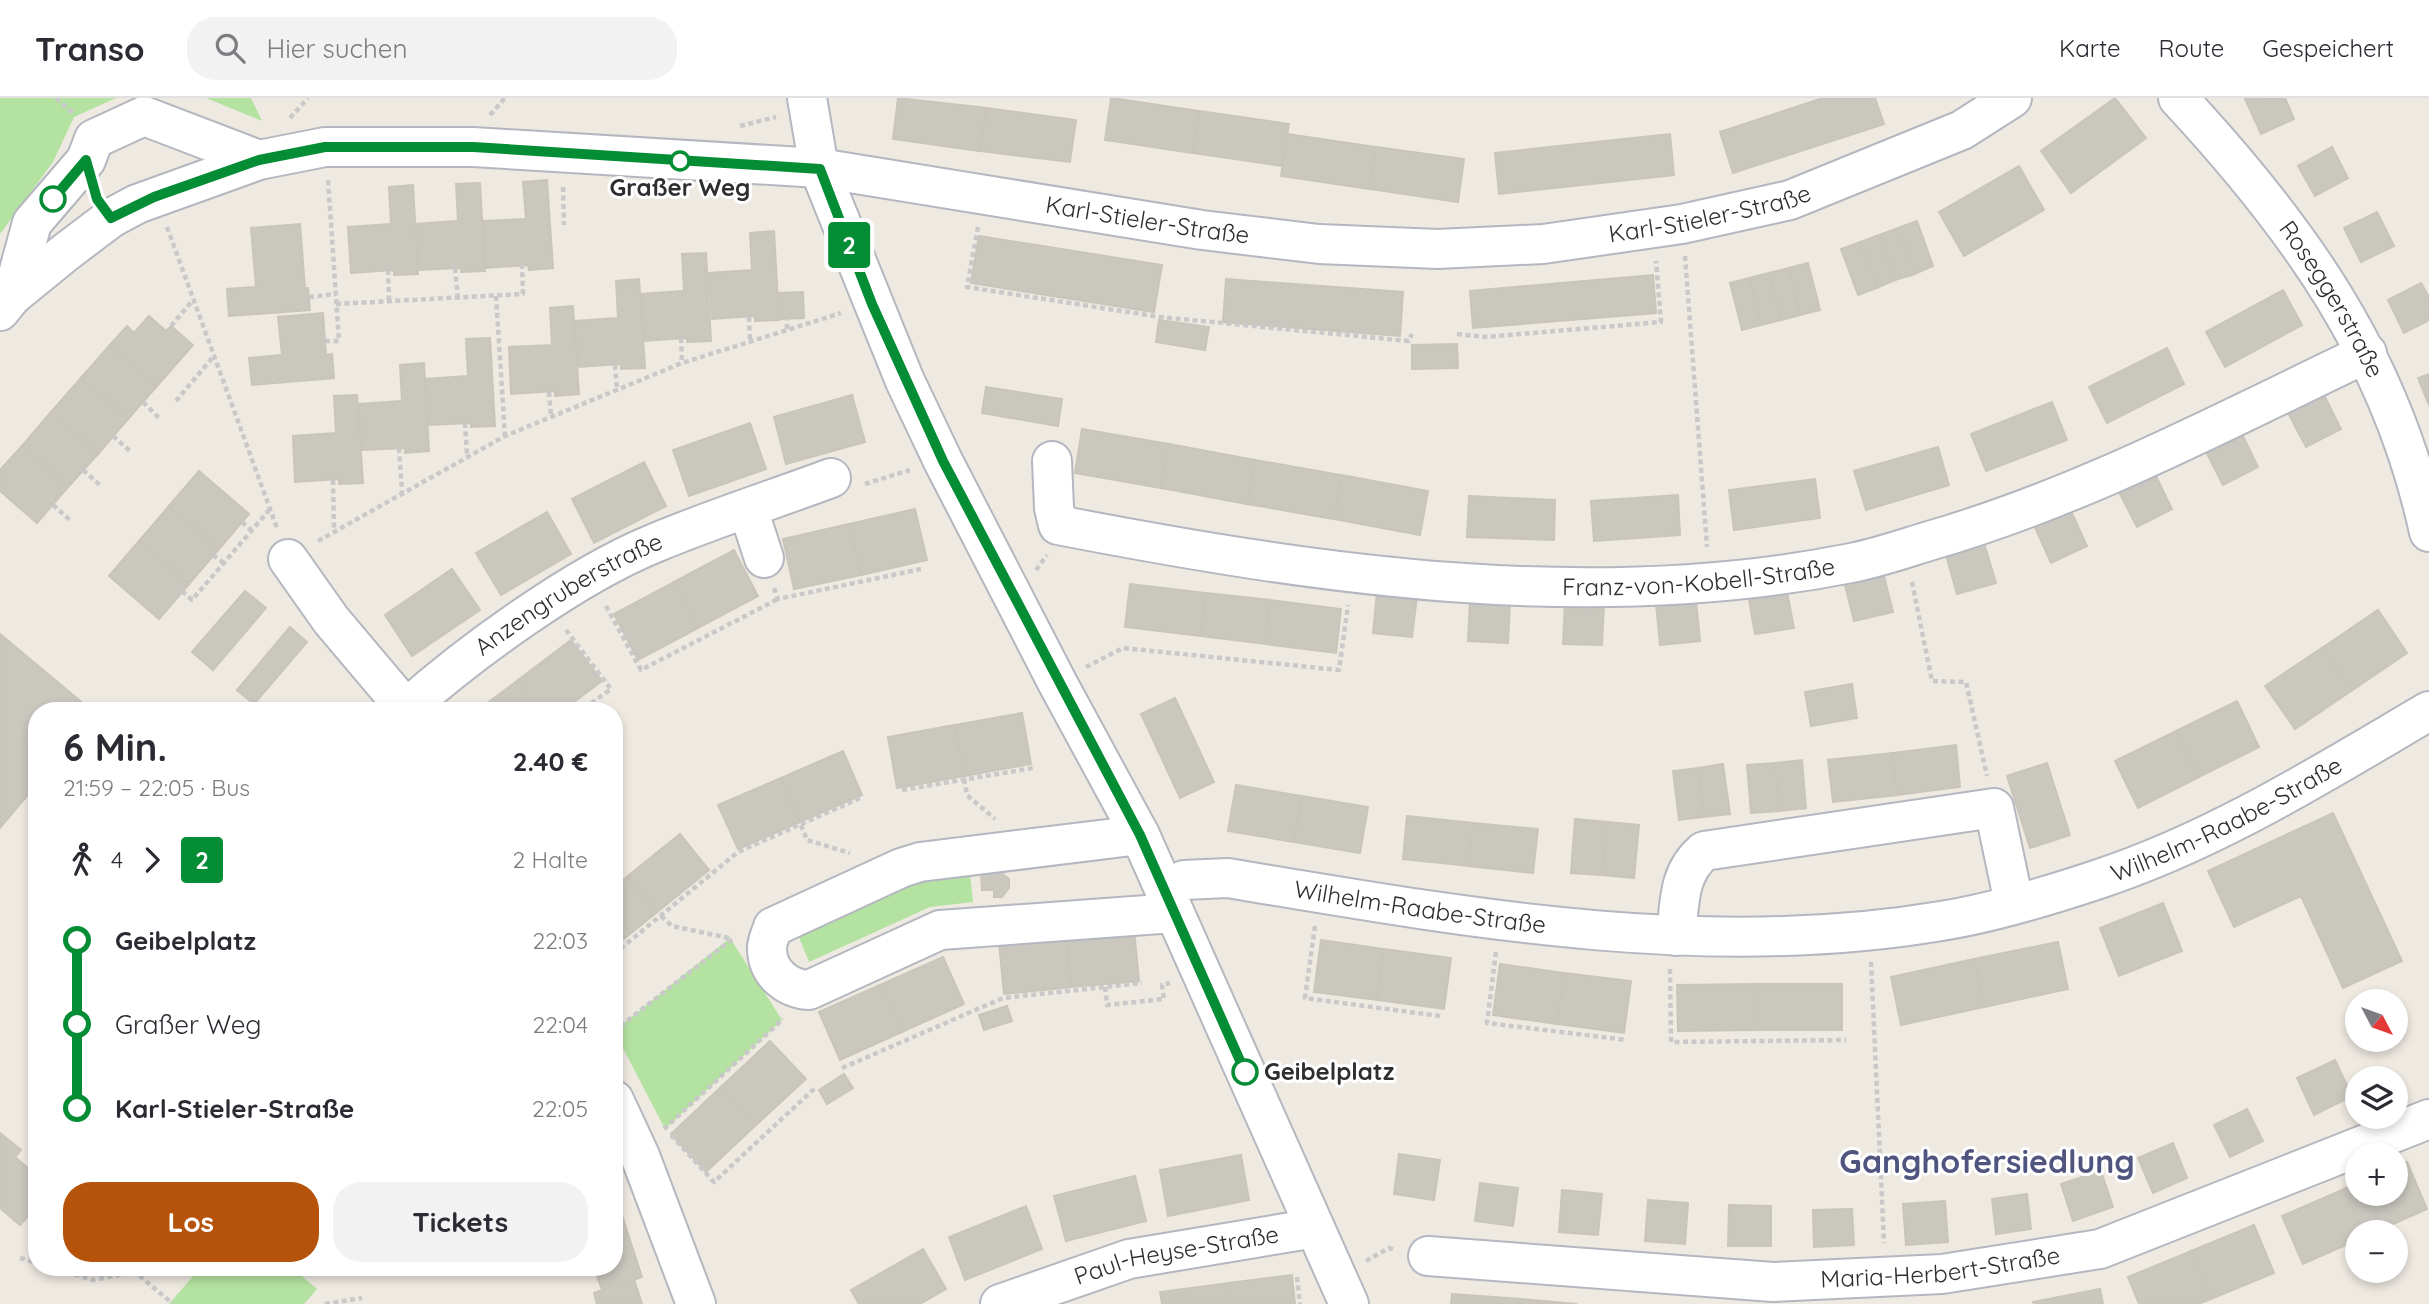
<!DOCTYPE html>
<html lang="de">
<head>
<meta charset="utf-8">
<style>
  :root { --surface:#fff; --page:#f2f2f3; --text:#2b2b33; --muted:#7c7c81; --line:#e1e1e2; --accent:#b45309 }
  body { margin:0; font-family:Quicksand,sans-serif; background:var(--page); color:var(--text); height:100vh; display:flex; flex-direction:column; font-size:26px; white-space:nowrap }
  * { box-sizing:border-box; margin:0 }
  p { font-size:23px; color:var(--muted) }
  .icon { flex:none; width:38px; height:38px; fill:none; stroke:currentColor; stroke-width:2; stroke-linecap:round; stroke-linejoin:round }
  .map { position:relative; flex:1; overflow:hidden }
  .sheet { position:absolute; left:28px; top:604px; width:595px; height:574px; display:flex; flex-direction:column; background:var(--surface); border-radius:28px; box-shadow:0 4px 10px #0003 }
  .sheet>* { flex:none }
  .badge { padding:0 14px; border-radius:5px; font-size:24px; line-height:46px }
  .needle { width:46px; rotate:131deg }
  .tools { position:absolute; left:2345px; top:891px; display:grid; gap:14px }
  .tools a { display:grid; place-items:center; width:63px; height:63px; border-radius:50%; background:var(--surface); box-shadow:0 4px 10px #0003; font-size:35px }
  .map>.badge { position:absolute; translate:-50% -50%; box-shadow:0 0 0 4px #fff }
  .legs { display:flex; align-items:center; gap:10px; height:77px; padding:0 35px; font-size:23px }
  .legs p { margin-inline-start:auto }
  .headline { display:flex; align-items:center; justify-content:space-between; height:119px; padding:0 35px }
  h1 { font-size:38px; font-weight:800; line-height:52px }
  .cta { display:flex; gap:14px; margin-top:auto; padding:14px 35px }
  .cta a { flex:1; height:80px; border-radius:28px; background:var(--accent); color:#fff; font-size:28px; font-weight:800; line-height:80px; text-align:center }
  .cta a+a { background:var(--page); color:var(--text) }
  ul { padding:0 35px; list-style:none }
  li { display:flex; align-items:center; gap:24px; height:84px; font-size:26px }
  li i { display:grid; place-items:center; width:10px; height:100%; margin:0 9px; background:currentColor }
  li i::after { content:''; width:18px; height:18px; margin:-9px; border:5px solid; border-radius:50%; background:var(--surface) }
  li p { margin-inline-start:auto }
  li:first-child i { background:linear-gradient(#0000 50%,currentColor 0) }
  li:last-child i { background:linear-gradient(currentColor 50%,#0000 0) }
  header { display:flex; align-items:center; gap:42px; box-sizing:border-box; height:98px; padding:0 35px; background:var(--surface); border-bottom:2px solid var(--line) }
  header strong { font-size:33px }
  nav { display:flex; gap:38px; margin-inline-start:auto; font-size:24px }
  .search { width:490px; height:63px; background:var(--page); display:flex; align-items:center; gap:18px; box-sizing:border-box; padding:0 24px; border-radius:28px; color:var(--muted); font-size:26px }
  .map>svg:first-child { display:block }
</style>
</head>
<body>
<header>
<strong>Transo</strong>
<div class="search"><svg class="icon" aria-label="search" viewBox="0 0 24 24"><circle cx="10" cy="10" r="6"/><path d="M15 15l6 6"/></svg>Hier suchen</div>
<nav><a>Karte</a><a>Route</a><a>Gespeichert</a></nav>
</header>
<div class="map">
<svg width="2429" height="1206" viewBox="0 0 2429 1206">
  <rect width="100%" height="100%" fill="#eee9e1"/>
  <g fill="#b4e2a1">
    <polygon points="0,0 116,0 74,19 53,64 0,136"/>
    <polygon points="206,0 251,0 262,23"/>
    <polygon points="970,777 973,804 930,809 809,864 798,837 919,781"/>
    <polygon points="730,840 782,922 665,1031 614,933"/>
    <polygon points="201,1169 291,1169 317,1191 304,1206 169,1206"/>
  </g>
  <g fill="#cac7bf" stroke="#cac5bb" stroke-width="2">
    <polygon points="898,0 986,10 980,53 893,41"/>
    <polygon points="1111,0 1199,13 1193,55 1105,42"/>
    <polygon points="1823,0 1875,0 1884,26 1733,75 1720,34"/>
    <polygon points="2115,0 2146,40 2071,95 2041,53"/>
    <polygon points="2285,0 2294,21 2261,36 2245,1"/>
    <polygon points="986,10 1076,22 1070,64 980,53"/>
    <polygon points="1199,13 1289,26 1282,68 1193,55"/>
    <polygon points="1287,36 1376,49 1370,91 1281,78"/>
    <polygon points="1670,36 1674,77 1499,96 1495,55"/>
    <polygon points="1376,49 1464,61 1458,104 1370,91"/>
    <polygon points="2332,49 2348,80 2315,98 2298,68"/>
    <polygon points="2019,68 2044,112 1964,158 1939,114"/>
    <polygon points="547,82 553,170 529,172 528,167 485,170 483,123 526,121 523,84"/>
    <polygon points="480,85 485,173 461,174 461,170 418,172 415,126 458,123 456,86"/>
    <polygon points="413,87 418,176 394,177 394,172 351,175 348,129 391,126 389,89"/>
    <polygon points="2377,114 2394,148 2361,164 2344,130"/>
    <polygon points="1917,123 1933,168 1915,176 1898,130"/>
    <polygon points="300,126 305,190 308,190 310,212 229,218 227,191 256,189 251,130"/>
    <polygon points="1898,130 1915,176 1895,182 1879,137"/>
    <polygon points="774,133 779,222 755,223 755,218 712,221 709,175 752,172 750,135"/>
    <polygon points="1879,137 1895,182 1877,190 1860,144"/>
    <polygon points="979,138 1162,167 1154,214 971,185"/>
    <polygon points="1860,144 1877,190 1858,197 1841,151"/>
    <polygon points="706,155 711,243 687,244 687,240 644,243 641,196 684,193 682,156"/>
    <polygon points="1808,165 1820,212 1800,217 1789,170"/>
    <polygon points="1789,170 1800,217 1781,222 1769,175"/>
    <polygon points="1769,175 1781,222 1761,227 1749,180"/>
    <polygon points="1653,177 1656,215 1473,230 1470,193"/>
    <polygon points="1749,180 1761,227 1742,232 1730,185"/>
    <polygon points="639,181 645,270 621,271 621,266 578,269 575,223 618,220 616,183"/>
    <polygon points="1226,181 1403,194 1400,238 1223,224"/>
    <polygon points="2421,185 2429,199 2429,222 2404,235 2388,202"/>
    <polygon points="2283,192 2302,227 2225,269 2206,234"/>
    <polygon points="803,194 804,220 779,221 778,195"/>
    <polygon points="573,208 579,296 555,298 555,293 511,296 509,249 552,247 550,210"/>
    <polygon points="323,215 326,257 332,256 334,280 252,287 249,260 282,257 278,219"/>
    <polygon points="149,218 166,233 171,228 193,247 157,288 110,247 127,228 134,235"/>
    <polygon points="1159,222 1209,229 1205,252 1156,244"/>
    <polygon points="490,240 495,328 471,329 471,325 428,327 425,281 468,278 466,241"/>
    <polygon points="1457,246 1458,270 1412,271 1412,247"/>
    <polygon points="110,247 157,288 128,321 81,280"/>
    <polygon points="2167,250 2184,286 2107,325 2089,289"/>
    <polygon points="424,265 429,353 405,355 405,350 362,352 359,306 402,303 400,267"/>
    <polygon points="2429,276 2429,307 2418,280"/>
    <polygon points="81,280 128,321 98,356 51,314"/>
    <polygon points="986,289 1062,301 1058,328 982,315"/>
    <polygon points="2323,295 2341,331 2306,349 2287,313"/>
    <polygon points="357,297 363,385 339,386 339,381 295,384 293,338 336,335 334,298"/>
    <polygon points="852,297 865,344 786,366 774,319"/>
    <polygon points="2052,304 2067,342 1986,373 1971,336"/>
    <polygon points="51,314 98,356 68,389 22,348"/>
    <polygon points="750,325 766,371 689,398 673,352"/>
    <polygon points="1082,331 1169,346 1161,390 1075,375"/>
    <polygon points="2240,332 2258,369 2223,387 2204,350"/>
    <polygon points="1169,346 1255,362 1247,406 1161,390"/>
    <polygon points="22,348 68,389 37,425 0,393 0,372"/>
    <polygon points="1938,349 1949,387 1866,412 1854,373"/>
    <polygon points="1255,362 1341,377 1334,421 1247,406"/>
    <polygon points="644,364 666,408 594,445 572,401"/>
    <polygon points="199,373 249,416 219,451 169,408"/>
    <polygon points="2154,374 2172,411 2137,429 2118,392"/>
    <polygon points="1341,377 1428,393 1420,437 1334,421"/>
    <polygon points="1815,381 1820,420 1734,432 1729,392"/>
    <polygon points="1678,397 1680,437 1594,443 1591,403"/>
    <polygon points="1469,398 1555,402 1554,442 1467,439"/>
    <polygon points="169,408 219,451 189,486 139,443"/>
    <polygon points="915,411 927,462 861,477 849,426"/>
    <polygon points="2070,411 2087,448 2051,465 2034,427"/>
    <polygon points="547,414 571,456 501,497 476,455"/>
    <polygon points="849,426 861,477 794,491 783,441"/>
    <polygon points="139,443 189,486 159,521 109,478"/>
    <polygon points="1984,445 1996,485 1957,496 1946,457"/>
    <polygon points="734,452 758,498 698,530 674,484"/>
    <polygon points="452,471 480,512 412,558 385,517"/>
    <polygon points="1883,474 1893,514 1854,523 1844,483"/>
    <polygon points="674,484 698,530 638,562 614,516"/>
    <polygon points="1130,486 1206,495 1200,538 1125,529"/>
    <polygon points="1786,489 1794,530 1755,536 1748,496"/>
    <polygon points="245,493 266,510 213,572 192,554"/>
    <polygon points="1377,494 1417,498 1412,539 1373,535"/>
    <polygon points="1206,495 1270,502 1265,546 1200,538"/>
    <polygon points="1270,502 1341,511 1336,555 1265,546"/>
    <polygon points="1470,502 1510,504 1508,545 1468,543"/>
    <polygon points="1696,502 1700,543 1660,547 1656,506"/>
    <polygon points="1565,505 1604,506 1602,547 1563,546"/>
    <polygon points="2378,512 2407,555 2351,593 2322,550"/>
    <polygon points="290,529 307,544 254,606 237,592"/>
    <polygon points="0,536 91,612 37,612 37,686 0,730"/>
    <polygon points="571,542 602,583 563,612 539,612 517,583"/>
    <polygon points="2322,550 2351,593 2295,631 2265,588"/>
    <polygon points="517,583 539,612 478,612"/>
    <polygon points="1852,586 1857,620 1811,628 1805,594"/>
    <polygon points="1175,600 1214,684 1180,700 1141,616"/>
    <polygon points="2237,603 2259,649 2199,679 2176,633"/>
    <polygon points="1022,615 1031,666 964,678 955,627"/>
    <polygon points="955,627 964,678 897,690 888,639"/>
    <polygon points="2176,633 2199,679 2138,710 2115,663"/>
    <polygon points="1956,647 1960,689 1897,697 1892,655"/>
    <polygon points="843,653 862,697 800,724 781,680"/>
    <polygon points="1892,655 1897,697 1833,704 1828,662"/>
    <polygon points="1802,662 1806,710 1779,713 1775,665"/>
    <polygon points="1775,665 1779,713 1751,715 1747,667"/>
    <polygon points="2047,665 2070,737 2030,750 2007,678"/>
    <polygon points="1723,666 1730,716 1704,719 1698,670"/>
    <polygon points="1698,670 1704,719 1679,722 1673,673"/>
    <polygon points="781,680 800,724 738,751 718,707"/>
    <polygon points="1236,687 1302,698 1294,744 1228,733"/>
    <polygon points="1302,698 1368,709 1360,755 1294,744"/>
    <polygon points="2333,715 2402,863 2343,890 2301,798 2234,829 2208,773"/>
    <polygon points="1407,718 1473,725 1469,768 1403,761"/>
    <polygon points="1575,721 1607,724 1602,777 1571,775"/>
    <polygon points="1607,724 1639,727 1634,780 1602,777"/>
    <polygon points="1473,725 1538,731 1533,775 1469,768"/>
    <polygon points="680,736 709,772 657,814 628,778"/>
    <polygon points="1000,774 1009,781 1009,790 1002,799 994,799 994,792 982,792 981,775"/>
    <polygon points="628,778 657,814 614,849 614,790"/>
    <polygon points="2163,805 2182,853 2119,878 2100,830"/>
    <polygon points="1134,831 1139,883 1071,889 1066,838"/>
    <polygon points="1066,838 1071,889 1004,896 999,845"/>
    <polygon points="1321,842 1384,851 1377,902 1314,894"/>
    <polygon points="2058,844 2068,891 1984,909 1974,861"/>
    <polygon points="1384,851 1451,860 1444,911 1377,902"/>
    <polygon points="943,859 964,906 902,934 882,886"/>
    <polygon points="1974,861 1984,909 1901,927 1891,879"/>
    <polygon points="1500,866 1564,875 1557,926 1493,917"/>
    <polygon points="1564,875 1631,883 1624,935 1557,926"/>
    <polygon points="882,886 902,934 840,962 819,914"/>
    <polygon points="1758,886 1758,932 1678,933 1677,887"/>
    <rect x="1758" y="886" width="84" height="46"/>
    <polygon points="1007,908 1012,923 984,932 979,917"/>
    <polygon points="770,943 806,981 756,1027 721,989"/>
    <polygon points="2335,962 2352,998 2314,1017 2297,980"/>
    <polygon points="844,976 853,990 827,1006 819,992"/>
    <polygon points="721,989 756,1027 706,1074 671,1036"/>
    <polygon points="2247,1011 2263,1043 2230,1059 2214,1027"/>
    <polygon points="0,1035 21,1052 15,1059 37,1078 37,1108 20,1127 0,1110"/>
    <polygon points="2173,1045 2187,1080 2153,1095 2138,1060"/>
    <polygon points="1399,1056 1440,1062 1434,1102 1394,1096"/>
    <polygon points="1241,1057 1249,1102 1168,1118 1160,1072"/>
    <polygon points="2407,1064 2427,1111 2375,1134 2363,1134 2344,1091 2357,1085 2357,1096 2396,1096 2396,1068"/>
    <polygon points="2101,1073 2113,1109 2073,1123 2061,1086"/>
    <polygon points="1135,1078 1146,1123 1066,1143 1054,1098"/>
    <polygon points="1480,1085 1518,1090 1513,1128 1475,1123"/>
    <polygon points="2344,1091 2363,1134 2357,1134 2357,1142 2303,1166 2282,1118"/>
    <polygon points="1562,1092 1602,1096 1598,1137 1559,1134"/>
    <polygon points="614,1093 642,1179 602,1192 594,1169 614,1169"/>
    <polygon points="2027,1096 2031,1131 1996,1136 1992,1101"/>
    <polygon points="1648,1102 1688,1105 1685,1146 1645,1143"/>
    <polygon points="1945,1103 1948,1144 1906,1147 1903,1106"/>
    <polygon points="1729,1107 1771,1108 1771,1148 1728,1148"/>
    <polygon points="1026,1108 1042,1151 965,1182 949,1139"/>
    <polygon points="1852,1111 1854,1147 1814,1149 1813,1112"/>
    <polygon points="2254,1127 2274,1175 2211,1201 2191,1153"/>
    <polygon points="923,1151 946,1191 920,1206 859,1206 851,1192"/>
    <polygon points="2191,1153 2211,1201 2198,1206 2139,1206 2128,1179"/>
    <polygon points="1292,1177 1295,1206 1231,1206 1228,1185"/>
    <polygon points="634,1181 642,1206 597,1206 594,1195"/>
    <polygon points="1228,1185 1231,1206 1162,1206 1160,1194"/>
    <polygon points="2100,1191 2103,1206 2034,1206 2033,1204"/>
    <polygon points="1452,1196 1520,1201 1520,1206 1451,1206"/>
    <polygon points="1520,1201 1577,1206 1520,1206"/>
  </g>
  <g fill="none" stroke-linecap="round" stroke-linejoin="round">
    <g stroke="#b5b7c0" stroke-width="42">
      <g id="minor">
        <polyline points="807,0 819,70 905,283 943,363 1057,584 1140,737 1349,1206"/>
        <path id="s1" d="M2178,0c120,129 213,258 251,434"/>
        <polyline points="12,198 32,125 86,62 94,41 144,18 259,62"/>
        <path id="s2" d="M0,213l12,-15 54,-44 45,-34 26,-14 122,-44 66,-13h148l346,21 383,62 117,14 119,5 105,-5 139,-20 108,-24 172,-70 50,-32"/>
        <path id="s3" d="M1052,363l2,47 4,17c259,50 531,90 793,38 26,-5 52,-14 78,-22 153,-44 295,-120 438,-188"/>
        <polyline points="748,411 764,460"/>
        <polyline points="288,461 331,522 407,612"/>
        <path id="s4" d="M406,611c64,-57 170,-134 249,-166 57,-24 117,-43 176,-65"/>
        <path d="M1140,737l-220,27 -19,6 -128,59c-2,7 -7,16 -6,23 1,24 21,39 42,40l131,-60 234,-17"/>
        <path id="s5" d="M1165,790l19,-8 44,-2c234,39 476,83 713,43 52,-8 107,-25 158,-42 118,-39 224,-106 330,-168"/>
        <path d="M1676,838c4,-32 1,-62 28,-85l290,-43 20,95"/>
        <polyline points="614,1002 640,1058 696,1206"/>
        <path id="s6" d="M1428,1158l345,26 169,-8 158,-25 329,-130"/>
        <path id="s7" d="M1000,1206l129,-45 186,-31"/>
      </g>
    </g>
    <g stroke="#c9c9c9" stroke-width="4.5" stroke-dasharray="5 3.5" stroke-linecap="butt">
      <polyline points="56,0 74,16"/>
      <polyline points="490,17 505,0"/>
      <polyline points="290,20 308,0"/>
      <polyline points="740,28 776,19"/>
      <polyline points="563,89 564,127"/>
      <polyline points="167,129 277,430"/>
      <polyline points="978,129 967,189 1160,219 1409,243 1412,236"/>
      <polyline points="1685,158 1707,449"/>
      <polyline points="455,170 458,200"/>
      <polyline points="388,172 389,202"/>
      <polyline points="496,198 505,338"/>
      <polyline points="309,199 336,196"/>
      <polyline points="336,206 523,196 522,167"/>
      <polyline points="749,219 750,242"/>
      <polyline points="171,228 193,202"/>
      <polyline points="787,231 787,221"/>
      <polyline points="1457,236 1485,239 1661,224 1656,163"/>
      <polyline points="681,240 682,265"/>
      <polyline points="325,243 339,243 328,81"/>
      <polyline points="615,267 617,291"/>
      <polyline points="549,294 551,318"/>
      <polyline points="176,303 213,259"/>
      <polyline points="143,304 160,321"/>
      <polyline points="465,325 467,358"/>
      <polyline points="113,338 131,354"/>
      <polyline points="399,350 402,394"/>
      <polyline points="83,372 101,388"/>
      <polyline points="333,382 334,432"/>
      <polyline points="865,386 910,372"/>
      <polyline points="53,407 71,423"/>
      <polyline points="242,424 251,432"/>
      <polyline points="318,443 505,338 682,265 841,215"/>
      <polyline points="213,457 224,465"/>
      <polyline points="1036,472 1047,457"/>
      <polyline points="1912,484 1932,583 1966,584 1987,678"/>
      <polyline points="774,490 778,501 921,471"/>
      <polyline points="182,493 192,502 270,411"/>
      <polyline points="606,508 641,572 778,501"/>
      <polyline points="566,532 611,591 582,612"/>
      <polyline points="1086,569 1123,550 1339,572 1348,507"/>
      <polyline points="964,681 967,697 995,721"/>
      <polyline points="902,692 1033,670"/>
      <polyline points="801,727 807,742 850,755"/>
      <polyline points="661,818 672,828 729,840"/>
      <polyline points="1315,828 1305,900 1440,918"/>
      <polyline points="1496,854 1487,925 1627,942"/>
      <polyline points="614,856 738,754 860,700"/>
      <polyline points="1871,864 1884,1145"/>
      <polyline points="1670,871 1671,944 1846,942"/>
      <polyline points="1105,889 1107,907 1164,901 1162,887 1170,885"/>
      <polyline points="614,933 735,839"/>
      <polyline points="842,970 1003,900 1142,885"/>
      <polyline points="664,1031 783,921"/>
      <polyline points="671,1037 714,1084 815,990"/>
      <polyline points="20,1160 37,1165"/>
      <polyline points="1366,1163 1389,1150 1396,1152"/>
      <polyline points="50,1169 93,1182 135,1174 173,1206"/>
      <polyline points="135,1174 140,1169"/>
      <polyline points="1297,1179 1300,1206"/>
      <polyline points="325,1206 362,1200"/>
    </g>
    <use href="#minor" stroke="#fff" stroke-width="38"/>
  </g>
  <g fill="none" stroke-linecap="round" stroke-linejoin="round">
    <g stroke="#fff" stroke-width="16">
      <polyline id="line-1" points="53,101 86,62 97,101 111,120 154,99 259,62 325,49 473,49 820,71 872,206 943,363 1140,737 1245,974"/>
    </g>
    <use href="#line-1" stroke="#048d35" stroke-width="10"/>
  </g>
  <g fill="#fff" stroke="#048d35" stroke-width="3.5">
    <circle cx="680" cy="63" r="9"/>
    <circle cx="53" cy="101" r="12"/>
    <circle cx="1245" cy="974" r="12"/>
  </g>
  <g text-anchor="middle" stroke-width="6" stroke-linejoin="round" paint-order="stroke">
    <g font-size="24" font-weight="bold" fill="#2e2e2e" stroke="#fff">
      <text x="680" y="98">Graßer Weg</text>
      <text x="1264" y="982" text-anchor="start">Geibelplatz</text>
    </g>
    <g font-size="24" fill="#2e2e2e" stroke="#fff">
      <text dy="8" stroke="none"><textPath href="#s2" startOffset="1766">Karl-Stieler-Straße</textPath></text>
      <text dy="8" stroke="none"><textPath href="#s2" startOffset="1199">Karl-Stieler-Straße</textPath></text>
      <text dy="8" stroke="none"><textPath href="#s1" startOffset="254">Roseggerstraße</textPath></text>
      <text dy="8" stroke="none"><textPath href="#s3" startOffset="710">Franz-von-Kobell-Straße</textPath></text>
      <text dy="8" stroke="none"><textPath href="#s4" startOffset="200">Anzengruberstraße</textPath></text>
      <text dy="8" stroke="none"><textPath href="#s5" startOffset="1087">Wilhelm-Raabe-Straße</textPath></text>
      <text dy="8" stroke="none"><textPath href="#s5" startOffset="259">Wilhelm-Raabe-Straße</textPath></text>
      <text dy="8" stroke="none"><textPath href="#s7" startOffset="184">Paul-Heyse-Straße</textPath></text>
      <text dy="8" stroke="none"><textPath href="#s6" startOffset="514">Maria-Herbert-Straße</textPath></text>
    </g>
    <g font-size="32" font-weight="bold" fill="#4f557e" stroke="#fff">
      <text x="1987" y="1075">Ganghofersiedlung</text>
    </g>
  </g>
</svg>
<div class="tools">
<a><svg class="needle" viewBox="-14 -14 28 28"><path d="M0-13l5 13h-10z" fill="#e53935"/><path d="M0 13l5-13h-10z" fill="#7c7c81"/></svg></a>
<a><svg class="icon" aria-label="layers" viewBox="0 0 24 24"><path d="M12 4l9 5-9 5-9-5zM3 14l9 5 9-5"/></svg></a>
<a>+</a>
<a>−</a>
</div>
<b class="badge" style="left:849px;top:147px;background:#048d35;color:#fff">2</b>
<section class="sheet">
<div class="headline"><div><h1>6 Min.</h1><p>21:59 – 22:05 · Bus</p></div><b>2.40 €</b></div>
<div class="legs"><svg class="icon" aria-label="walk" viewBox="0 0 24 24"><circle cx="13" cy="4" r="2"/><path d="M13 8l-2 6 4 7M11 14l-3 7M7 12l3-4h3l4 4"/></svg>4<svg class="icon" aria-label="forward" viewBox="0 0 24 24"><path d="M9 5l7 7-7 7"/></svg><b class="badge" style="background:#048d35;color:#fff">2</b><p>2 Halte</p></div>
<ul>
<li><i style="color:#048d35"></i><b>Geibelplatz</b><p>22:03</p></li>
<li><i style="color:#048d35"></i><span>Graßer Weg</span><p>22:04</p></li>
<li><i style="color:#048d35"></i><b>Karl-Stieler-Straße</b><p>22:05</p></li>
</ul>
<div class="cta"><a>Los</a><a>Tickets</a></div>
</section>
</div>
</body>
</html>
